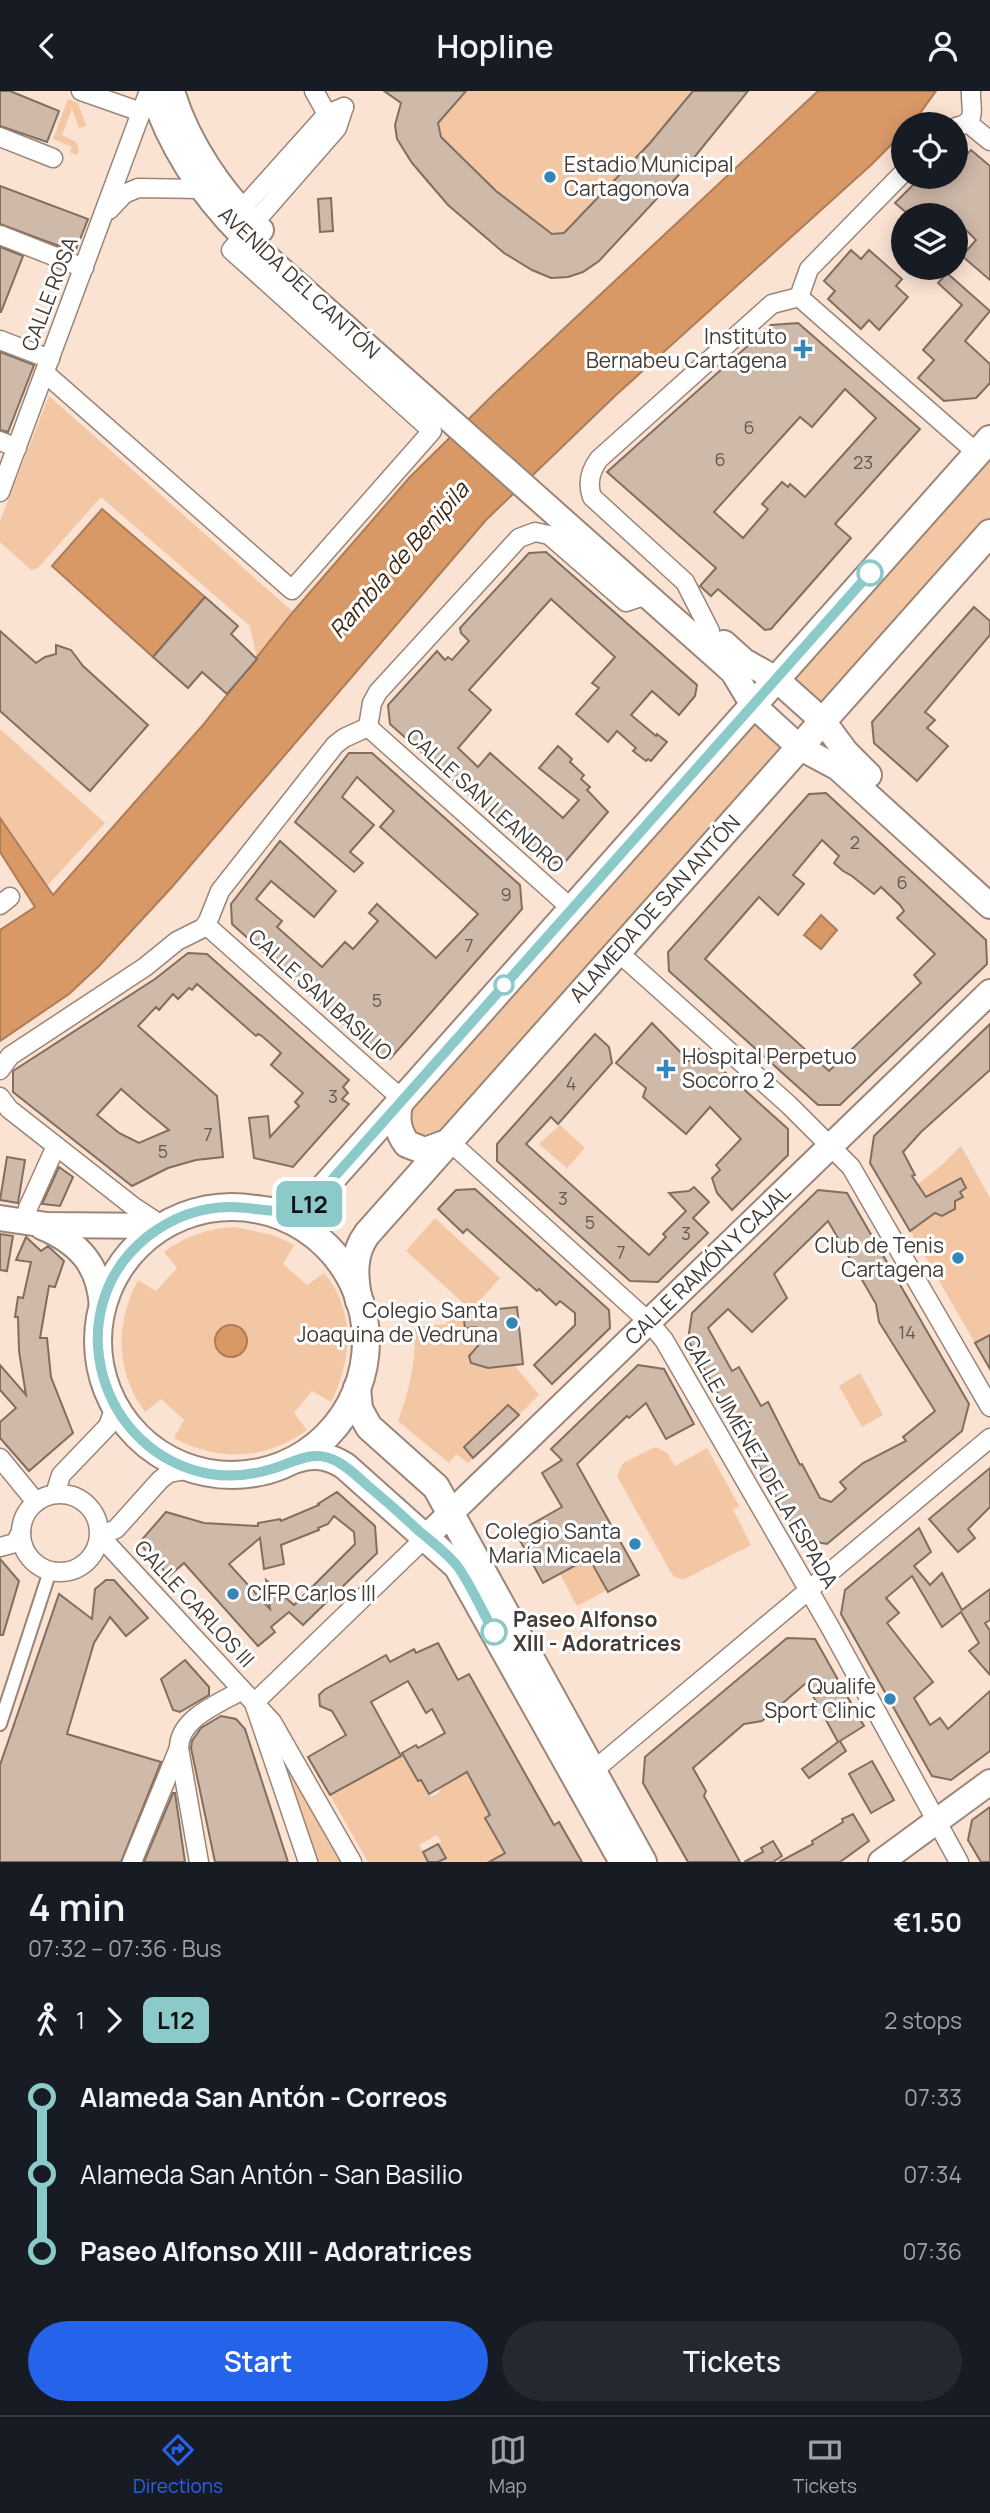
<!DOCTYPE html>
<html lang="en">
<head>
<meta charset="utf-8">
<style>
  :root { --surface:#171b24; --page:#242831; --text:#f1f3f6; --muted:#9ea1a6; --line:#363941; --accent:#2563eb }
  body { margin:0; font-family:Manrope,sans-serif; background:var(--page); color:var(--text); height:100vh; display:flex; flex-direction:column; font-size:26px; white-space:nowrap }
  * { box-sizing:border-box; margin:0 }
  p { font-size:23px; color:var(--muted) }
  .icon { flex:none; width:38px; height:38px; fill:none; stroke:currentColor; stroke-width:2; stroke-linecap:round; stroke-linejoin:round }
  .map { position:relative; height:1771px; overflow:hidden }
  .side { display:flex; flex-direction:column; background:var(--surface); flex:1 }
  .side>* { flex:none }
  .badge { padding:0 14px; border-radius:10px; font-size:24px; line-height:46px }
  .fabs { position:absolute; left:891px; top:21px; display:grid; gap:14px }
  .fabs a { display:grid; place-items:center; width:77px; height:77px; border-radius:50%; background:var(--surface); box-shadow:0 4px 18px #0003; font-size:35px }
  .map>.badge { position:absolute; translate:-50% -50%; box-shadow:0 0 0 4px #fff }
  .legs { display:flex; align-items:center; gap:10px; height:77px; padding:0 28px; font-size:23px }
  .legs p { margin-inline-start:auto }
  .overview { display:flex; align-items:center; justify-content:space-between; height:119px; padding:0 28px }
  h1 { font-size:38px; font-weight:600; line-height:52px }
  .button { display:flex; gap:14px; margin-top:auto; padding:14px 28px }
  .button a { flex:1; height:80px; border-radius:42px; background:var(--accent); color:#fff; font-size:28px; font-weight:600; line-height:80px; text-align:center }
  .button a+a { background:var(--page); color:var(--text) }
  ul { padding:0 28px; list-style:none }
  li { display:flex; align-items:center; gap:24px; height:77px; font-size:26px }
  li i { display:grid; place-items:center; width:10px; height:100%; margin:0 9px; background:currentColor }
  li i::after { content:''; width:18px; height:18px; margin:-9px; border:5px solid; border-radius:50%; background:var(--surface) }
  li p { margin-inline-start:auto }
  li:first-child i { background:linear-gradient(#0000 50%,currentColor 0) }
  li:last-child i { background:linear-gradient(currentColor 50%,#0000 0) }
  header { display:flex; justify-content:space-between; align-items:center; height:91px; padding:0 28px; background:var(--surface); font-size:32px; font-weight:600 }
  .tabs { display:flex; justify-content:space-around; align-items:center; height:98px; border-top:2px solid var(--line); background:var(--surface); font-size:19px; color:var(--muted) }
  .tabs a { display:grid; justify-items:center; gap:4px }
  .tabs .current { color:var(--accent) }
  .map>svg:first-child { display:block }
</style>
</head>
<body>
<header><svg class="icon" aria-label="back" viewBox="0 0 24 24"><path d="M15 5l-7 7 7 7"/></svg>Hopline<svg class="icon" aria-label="person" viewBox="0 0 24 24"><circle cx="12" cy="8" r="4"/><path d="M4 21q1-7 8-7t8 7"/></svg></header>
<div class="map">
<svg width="990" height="1771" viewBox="0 0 990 1771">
  <rect width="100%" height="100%" fill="#fae3d3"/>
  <g fill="#f3c6a4">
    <path d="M409,0h339l-61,74 -88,96c-14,10 -31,21 -50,16 -39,-9 -142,-102 -153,-141 -4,-15 4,-33 13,-45z"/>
    <polygon points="68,8 78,12 86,35 79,37 72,18 62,44 76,51 79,58 77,64 70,61 72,56 53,48"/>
    <polygon points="49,305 293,521 257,568 250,535 101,406 38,477 31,479 0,451 0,430"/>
    <polygon points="990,348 990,442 823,630 776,588"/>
    <polygon points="753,614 799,656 432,1059 397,1029"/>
    <polygon points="0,638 105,732 46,796 0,727"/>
    <polygon points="560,1034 585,1057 567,1077 539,1053"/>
    <polygon points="961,1055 990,1107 990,1244 975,1252 894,1112 941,1075"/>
    <polygon points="435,1127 500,1187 471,1219 406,1160"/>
    <path d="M235,1136l38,8 21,10 -11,19 24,21 17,-12c32,37 28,88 7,129l-19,-11 -18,22 13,17c-41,30 -89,32 -133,8l10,-18 -23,-21 -16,13c-30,-41 -30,-88 -7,-132l18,11 21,-23 -13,-16c22,-16 44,-24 71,-25z"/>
    <path d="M448,1209l15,13 2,15 11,-1 3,23 -9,6 1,7 10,4 7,-4 2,4 24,-2 25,30 -20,20 -11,-10 -44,42 9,11 -5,5 -12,-9 -7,9 -51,-42c12,-32 18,-61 17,-94l32,-3 -3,-20z"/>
    <polygon points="860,1282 883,1324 862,1336 839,1295"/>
    <polygon points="655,1356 667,1362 675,1375 707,1357 739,1415 733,1419 751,1454 683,1489 673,1485 617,1385 623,1372"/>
    <polygon points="589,1467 607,1499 577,1515 560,1483"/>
    <polygon points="285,1655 352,1771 308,1771 271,1663"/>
    <polygon points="405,1660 415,1678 412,1680 418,1690 421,1689 431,1706 440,1701 439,1697 461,1685 452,1668 458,1665 490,1724 485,1727 504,1762 489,1771 438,1771 446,1767 438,1753 441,1751 437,1744 419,1754 428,1771 368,1771 330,1704 396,1668 400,1662"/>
  </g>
  <g fill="#d99967" stroke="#ac7c57" stroke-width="2">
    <polygon points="818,0 936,0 915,29 911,33 903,33 903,42 871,74 616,304 486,429 172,796 99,875 69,903 0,950 0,839 35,816 0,761 0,727 53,804 203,634 293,521 409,387 494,303"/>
    <polygon points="102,418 205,506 153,566 52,475"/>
    <polygon points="821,824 837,839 821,858 804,844"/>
    <circle cx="231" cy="1250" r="16"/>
  </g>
  <g fill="#cfb9a9" stroke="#826e5f" stroke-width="2" fill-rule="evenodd">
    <polygon points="0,0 10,0 59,20 47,51 0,35"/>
    <polygon points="384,0 466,0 438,32 441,46 496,100 552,143 564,142 650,52 693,0 748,0 688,74 599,170 583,181 568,186 551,187 532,179 504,162 448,114 412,72 397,48 395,34 401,12"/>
    <polygon points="956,59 964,66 971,59 990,75 990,189 962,165 976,149 956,129 956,124 909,124 895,112 920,87 926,93 933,86 956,86"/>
    <polygon points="0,95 88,128 75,161 0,133"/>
    <polygon points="331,107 333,140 320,141 318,108"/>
    <polygon points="0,156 23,165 1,221 0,221"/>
    <polygon points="851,159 861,168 869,159 902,188 896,195 908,206 879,239 869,229 861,238 828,208 835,200 824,190"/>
    <polygon points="947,182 990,220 965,250 990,273 990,292 976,307 944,310 918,287 934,269 923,259 962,214 938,192"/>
    <path d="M798,232l122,106 -85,95 16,14 -80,91 -6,1 -47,-41 -7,7 -11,-10 16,-18 -109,-96 164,-147zM845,298l31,29 -71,79 -15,-13 -2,3 -6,-5 -20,22 6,5 -25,29 -29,-26 86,-95 12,10z"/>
    <polygon points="0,261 34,274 8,341 0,339"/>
    <polygon points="546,461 697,594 695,605 679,624 652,600 631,624 656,645 657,643 667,651 651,670 648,668 646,670 633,660 636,657 617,640 608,651 576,623 599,597 592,592 615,566 551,508 469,599 491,619 458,657 478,676 490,662 563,727 579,709 539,677 558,655 572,668 570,671 584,684 581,688 590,696 587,699 608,721 565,771 546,772 390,633 388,614 437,560 445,569 448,566 452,569 469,550 461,542 460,537 529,462"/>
    <polygon points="205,506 238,535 231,543 257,568 227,603 202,581 188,597 153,566"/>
    <polygon points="974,516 990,530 990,544 925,621 935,629 927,637 948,655 917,690 874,652 872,631"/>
    <polygon points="0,540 36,572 45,566 56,563 56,554 71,559 83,575 148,634 90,700 0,620"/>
    <polygon points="349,662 372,662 520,794 522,818 390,968 386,965 383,968 232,833 231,813 280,750 336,800 314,826 271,790 256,808 282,830 277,836 322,876 345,851 353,858 378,830 369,822 377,813 436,867 478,823 380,736 394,720 357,686 342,706 374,734 350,761 363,772 354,781 295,731"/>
    <path d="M826,702l160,147 1,24 -147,141h-22l-149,-134 -1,-19 141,-158zM822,749l17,16 -5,7 9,8 9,5 22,18 7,-7 19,18 4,6 -7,7 38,36 -21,21 7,8 -92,88 -124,-112 54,-62 19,18 26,-31 -11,-9z"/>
    <path d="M188,862l19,1 142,126 -6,7 5,6 -6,6 7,5 -56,63 -39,-9 -5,-40 19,-2 2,21 29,-31 -4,-4 8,-9 -32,-28 10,-12 -19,-17 -4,-2 -2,2 -59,-52 -5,6 -3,-2 -11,11 -5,-5 -14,16 -3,-3 -18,19 79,70 6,61 -27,3 -28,8 -36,18 -119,-94v-21l142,-92zM121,998l24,21 24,20 -30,13 -20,-10 -22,-18z"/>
    <polygon points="652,932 689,970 699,958 788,1038 788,1064 732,1119 717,1102 712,1087 720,1079 716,1074 741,1048 710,1016 686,1043 643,1006 646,997 616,972"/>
    <polygon points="990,933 990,979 921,1041 903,1061 915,1084 912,1085 926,1106 961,1087 966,1097 960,1101 963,1106 955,1110 955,1118 942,1125 935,1122 910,1140 870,1072 874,1045"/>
    <polygon points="595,943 609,956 612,972 558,1033 551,1026 526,1053 649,1164 666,1146 663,1143 686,1120 669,1102 689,1100 694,1096 709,1111 693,1127 708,1142 658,1191 630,1190 497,1070 497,1053"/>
    <polygon points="7,1066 25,1069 18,1112 0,1109"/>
    <polygon points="59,1076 73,1086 60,1115 42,1113"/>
    <polygon points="475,1098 609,1219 610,1237 552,1293 534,1274 575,1234 575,1222 560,1210 556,1214 539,1198 537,1200 467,1138 463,1142 438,1118 456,1099"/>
    <path d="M818,1099l29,3 122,211 -7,27 -135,113 -27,-5 -112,-199 4,-27zM828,1130l48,83 3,18 56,89 -32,26 3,4 -43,22 -23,19 6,7 -15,13 -11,-4 -18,-34 -2,1 -32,-63 -7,4 -22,-39 -7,4 -24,-43 20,-19 24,23 35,-34 -13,-24z"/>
    <polygon points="0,1143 13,1145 7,1180 0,1179"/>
    <polygon points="26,1146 41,1160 48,1155 64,1170 55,1196 49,1195 40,1247 47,1247 51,1286 73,1342 29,1380 0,1347 0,1331 16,1317 0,1299 0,1274 26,1304 19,1260 18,1226 15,1226 18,1206 23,1207 31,1171 16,1169"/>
    <polygon points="517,1216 523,1273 488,1277 471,1272 469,1265 478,1255 476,1236 465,1237 463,1222"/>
    <polygon points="990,1244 990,1278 975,1252"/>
    <polygon points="638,1274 664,1278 694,1333 666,1348 646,1312 629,1327 627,1325 577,1373 639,1484 608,1501 589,1467 543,1492 516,1442 562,1416 542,1382 562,1369 551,1358"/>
    <polygon points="508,1314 519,1324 473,1367 464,1356"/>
    <polygon points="990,1377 990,1416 968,1438 975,1447 958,1461 929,1428"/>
    <path d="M337,1401l38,34 2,27 -74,72 -14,-13 -18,15 4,5 -17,14 -74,-83 -15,13 -30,-33 27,-31 38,11 54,3v-3l22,-4 1,2 38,-16 -1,-1zM334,1425l20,16 1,12 -61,61 -28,-25 4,29 -41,-45 31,-26 4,31 20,-5 -3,-19 38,-15 -1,-2 10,-4z"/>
    <polygon points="919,1437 931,1461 914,1475 930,1494 942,1482 962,1519 990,1498 990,1529 985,1532 990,1540 990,1584 969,1560 979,1552 961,1521 942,1536 912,1485 886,1507 899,1522 887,1532 933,1591 914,1607 930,1634 940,1627 948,1638 990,1600 990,1660 951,1689 932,1685 841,1523 845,1499"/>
    <polygon points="0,1468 19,1490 3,1544 0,1544"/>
    <polygon points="106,1489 114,1489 148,1527 126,1545 110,1526 94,1552 67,1643 161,1671 121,1771 0,1771 0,1674 59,1503 92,1528 95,1498"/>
    <polygon points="787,1547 815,1548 864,1635 840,1650 846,1660 809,1687 802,1678 838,1651 806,1592 762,1630 744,1633 693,1677 706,1700 704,1705 740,1771 688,1771 643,1692 645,1666"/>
    <polygon points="438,1552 458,1589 469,1583 554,1734 559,1731 582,1771 489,1771 505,1762 485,1727 490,1724 467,1681 429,1703 421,1689 418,1690 402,1662 416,1654 418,1657 445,1642 432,1618 426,1622 408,1590 371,1611 401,1665 330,1704 308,1666 346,1644 332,1620 320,1615 319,1604 324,1599 386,1564 390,1571 414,1558 416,1562"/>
    <polygon points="185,1569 209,1596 209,1604 180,1621 173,1619 161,1588"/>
    <polygon points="221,1625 236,1628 245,1638 288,1771 215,1771 191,1657 192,1650 201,1637"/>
    <polygon points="872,1670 894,1709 871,1722 849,1683"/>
    <polygon points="173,1702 175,1702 185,1771 144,1771"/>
    <polygon points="990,1716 990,1771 981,1771 968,1749 972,1729"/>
    <polygon points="853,1723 869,1750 840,1771 779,1771 813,1753 812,1750 843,1731 842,1728"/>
    <polygon points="773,1750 782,1765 773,1771 744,1771 763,1761 761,1757"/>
    <polygon points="438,1753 446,1767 438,1771 428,1771 423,1761"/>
  </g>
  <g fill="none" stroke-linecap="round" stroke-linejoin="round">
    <g stroke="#9a8576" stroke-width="16">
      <polyline id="pedestrian" points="0,1633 50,1480"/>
    </g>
    <g stroke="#9a8576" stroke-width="21">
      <g id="minor">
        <polyline points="81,0 141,21"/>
        <polyline points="314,0 327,23"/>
        <polyline points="968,32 990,50"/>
        <path d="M956,36c23,-6 14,-17 15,-36"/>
        <polyline points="0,46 53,67"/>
        <polyline points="109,119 124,103 138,97 202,98"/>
        <polyline points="241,119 327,23 344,16"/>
        <polyline points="254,132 337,37 344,16"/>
        <polyline points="0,144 84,177"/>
        <polyline points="799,206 977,362"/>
        <polyline points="0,249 50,268"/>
        <polyline points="45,282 292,499 432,340 231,159 243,145"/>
        <polyline points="0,350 17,357"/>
        <polyline points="0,401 149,0"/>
        <path d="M710,540l-25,-49 -93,-85c-5,-14 -2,-26 7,-38l173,-155 27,-7 10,-28 94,-96"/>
        <polyline points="368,636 572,818"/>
        <polyline points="0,814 10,806"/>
        <polyline points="206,834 403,1009"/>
        <polyline points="618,861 789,1014 851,1076 990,1316"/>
        <polyline points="0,979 10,965 145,876 177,850 203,837 208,830 220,800 335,654 344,647 368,636 372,612 378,601 519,447 535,441 549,444 626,511 647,504"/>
        <polyline points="0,1006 9,1018 134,1116 163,1135"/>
        <polyline points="449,1050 649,1231 664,1249 830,1536 959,1771"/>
        <polyline points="25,1131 28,1117 56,1055"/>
        <polyline points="0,1367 36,1411"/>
        <circle cx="60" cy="1442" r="39"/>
        <polyline points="55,1403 61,1384 108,1335 115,1316"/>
        <polyline points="100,1445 272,1631 352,1771"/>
        <polyline points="100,1445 116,1438 160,1389 169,1382 192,1378"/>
        <polyline points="0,1456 15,1452 21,1441"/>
        <polyline points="254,1612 426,1446"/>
        <polyline points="255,1615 308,1771"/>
        <polyline points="593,1680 990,1347"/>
        <polyline points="132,1771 179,1657"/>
        <path d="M199,1771l-20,-114c0,-30 40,-44 63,-58"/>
      </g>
    </g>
    <g stroke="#9a8576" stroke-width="28">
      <g id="secondary">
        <path d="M152,0c18,56 50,104 91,145l479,426 11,10 20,33 46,42 39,21 152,138"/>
        <path d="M172,0c15,51 50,103 89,139"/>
        <polyline points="724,552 744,570 776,588 823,630 846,661 869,684"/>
        <polyline points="0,1127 47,1134 163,1135"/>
        <path d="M42,1136c38,16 58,39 60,81"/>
        <polyline points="426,1446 990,901"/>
        <polyline points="881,1771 990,1691"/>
      </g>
    </g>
    <g stroke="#9a8576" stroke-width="30">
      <g id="primary">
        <path d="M400,1011c-5,15 -3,29 7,42l18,7 22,-8"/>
        <circle cx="232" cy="1250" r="134"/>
        <path d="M256,1118c20,3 40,5 57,-9l677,-761"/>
        <path d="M359,1210c-5,-23 -7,-47 8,-67l623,-701"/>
        <polyline points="357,1297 359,1318 369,1336 436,1396 643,1771"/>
        <path d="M297,1368c18,-6 32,-3 48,7l112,100 166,296"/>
      </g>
    </g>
    <use href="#pedestrian" stroke="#fff" stroke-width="12"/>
    <use href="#minor" stroke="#fff" stroke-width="18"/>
    <use href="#secondary" stroke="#fff" stroke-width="24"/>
    <use href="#primary" stroke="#fff" stroke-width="26"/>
  </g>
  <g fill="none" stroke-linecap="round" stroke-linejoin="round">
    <g stroke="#fff" stroke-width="16">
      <path id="line-1" d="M494,1541c-12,-21 -22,-45 -36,-65 -10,-13 -26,-25 -39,-36 -17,-16 -34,-31 -52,-46 -9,-8 -18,-17 -29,-23 -26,-15 -45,2 -70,8 -18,5 -39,7 -58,4 -112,-20 -153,-165 -63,-237 24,-19 53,-30 84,-30 28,0 57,12 82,-6l557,-628"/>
    </g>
    <use href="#line-1" stroke="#8cc9c9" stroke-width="10"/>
  </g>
  <g fill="#3386b6" stroke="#fff" stroke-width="2.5">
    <circle cx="550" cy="86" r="7"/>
    <path d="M799.5 247.5h7v7h7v7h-7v7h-7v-7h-7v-7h7z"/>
    <path d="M662.5 967.5h7v7h7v7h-7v7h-7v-7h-7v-7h7z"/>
    <circle cx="958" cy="1167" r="7"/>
    <circle cx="512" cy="1232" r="7"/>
    <circle cx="635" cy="1453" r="7"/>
    <circle cx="233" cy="1503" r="7"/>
    <circle cx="890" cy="1608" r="7"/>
  </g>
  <g fill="#fff" stroke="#8cc9c9" stroke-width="3.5">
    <circle cx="870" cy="482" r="12"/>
    <circle cx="504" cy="894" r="9"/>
    <circle cx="494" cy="1541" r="12"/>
  </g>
  <g text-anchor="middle" stroke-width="6" stroke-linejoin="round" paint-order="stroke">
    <g font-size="18" fill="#665a50">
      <text x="749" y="343">6</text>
      <text x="720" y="375">6</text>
      <text x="863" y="378">23</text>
      <text x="855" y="758">2</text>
      <text x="902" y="798">6</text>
      <text x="506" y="810">9</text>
      <text x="469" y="861">7</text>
      <text x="377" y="916">5</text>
      <text x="571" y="999">4</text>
      <text x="333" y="1012">3</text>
      <text x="208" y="1050">7</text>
      <text x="163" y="1067">5</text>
      <text x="563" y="1114">3</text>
      <text x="590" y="1138">5</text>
      <text x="686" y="1149">3</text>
      <text x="621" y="1168">7</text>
      <text x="907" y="1248">14</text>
    </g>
    <g font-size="21" fill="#433a33" stroke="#fff" text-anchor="end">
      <text x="564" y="81" text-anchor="start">Estadio Municipal<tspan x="564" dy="24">Cartagonova</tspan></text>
      <text x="787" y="253">Instituto<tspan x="787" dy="24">Bernabeu Cartagena</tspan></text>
      <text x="682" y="973" text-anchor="start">Hospital Perpetuo<tspan x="682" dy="24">Socorro 2</tspan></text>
      <text x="944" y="1162">Club de Tenis<tspan x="944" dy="24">Cartagena</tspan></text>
      <text x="498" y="1227">Colegio Santa<tspan x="498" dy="24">Joaquina de Vedruna</tspan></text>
      <text x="621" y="1448">Colegio Santa<tspan x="621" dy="24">María Micaela</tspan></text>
      <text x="247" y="1510" text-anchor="start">CIFP Carlos III</text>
      <text x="876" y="1603">Qualife<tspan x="876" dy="24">Sport Clinic</tspan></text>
    </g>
    <g font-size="21" fill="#433a33" stroke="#fff">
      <text transform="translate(299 192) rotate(43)" y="7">AVENIDA DEL CANTÓN</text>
      <text transform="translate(50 203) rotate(-69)" y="7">CALLE ROSA</text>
      <text transform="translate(485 710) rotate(42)" y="7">CALLE SAN LEANDRO</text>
      <text transform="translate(655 818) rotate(-48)" y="7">ALAMEDA DE SAN ANTÓN</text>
      <text transform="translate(320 904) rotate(42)" y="7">CALLE SAN BASILIO</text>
      <text transform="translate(708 1174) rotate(-44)" y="7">CALLE RAMÓN Y CAJAL</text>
      <text transform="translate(760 1371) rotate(60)" y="7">CALLE JIMÉNEZ DE LA ESPADA</text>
      <text transform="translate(194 1513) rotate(47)" y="7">CALLE CARLOS III</text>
    </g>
    <g font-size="21" font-weight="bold" fill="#433a33" stroke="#fff" text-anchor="start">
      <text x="513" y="1536">Paseo Alfonso<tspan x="513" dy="24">XIII - Adoratrices</tspan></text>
    </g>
    <g font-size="23" font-style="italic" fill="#402610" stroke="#fff">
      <text transform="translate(399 469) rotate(-49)" y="8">Rambla de Benipila</text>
    </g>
  </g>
</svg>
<div class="fabs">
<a><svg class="icon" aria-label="locate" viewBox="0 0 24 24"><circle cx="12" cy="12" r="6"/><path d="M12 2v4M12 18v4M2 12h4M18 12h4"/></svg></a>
<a><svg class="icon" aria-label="layers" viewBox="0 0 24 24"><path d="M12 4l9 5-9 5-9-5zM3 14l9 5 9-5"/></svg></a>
</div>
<b class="badge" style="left:309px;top:1113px;background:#8cc9c9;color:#111">L12</b>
</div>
<section class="side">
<div class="overview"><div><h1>4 min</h1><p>07:32 – 07:36 · Bus</p></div><b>€1.50</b></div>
<div class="legs"><svg class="icon" aria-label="walk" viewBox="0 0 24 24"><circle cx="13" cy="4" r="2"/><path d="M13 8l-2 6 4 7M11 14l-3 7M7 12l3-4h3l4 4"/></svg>1<svg class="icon" aria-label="forward" viewBox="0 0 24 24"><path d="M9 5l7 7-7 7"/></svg><b class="badge" style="background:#8cc9c9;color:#111">L12</b><p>2 stops</p></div>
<ul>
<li><i style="color:#8cc9c9"></i><b>Alameda San Antón - Correos</b><p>07:33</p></li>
<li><i style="color:#8cc9c9"></i><span>Alameda San Antón - San Basilio</span><p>07:34</p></li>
<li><i style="color:#8cc9c9"></i><b>Paseo Alfonso XIII - Adoratrices</b><p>07:36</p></li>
</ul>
<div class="button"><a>Start</a><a>Tickets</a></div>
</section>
<nav class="tabs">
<a class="current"><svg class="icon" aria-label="directions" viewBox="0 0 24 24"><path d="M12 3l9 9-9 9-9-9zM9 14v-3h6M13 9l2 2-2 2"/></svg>Directions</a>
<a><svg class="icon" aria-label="map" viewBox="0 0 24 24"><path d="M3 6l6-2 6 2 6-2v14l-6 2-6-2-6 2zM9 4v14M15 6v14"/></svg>Map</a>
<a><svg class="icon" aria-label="tickets" viewBox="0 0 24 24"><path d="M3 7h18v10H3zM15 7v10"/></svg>Tickets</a>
</nav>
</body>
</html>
